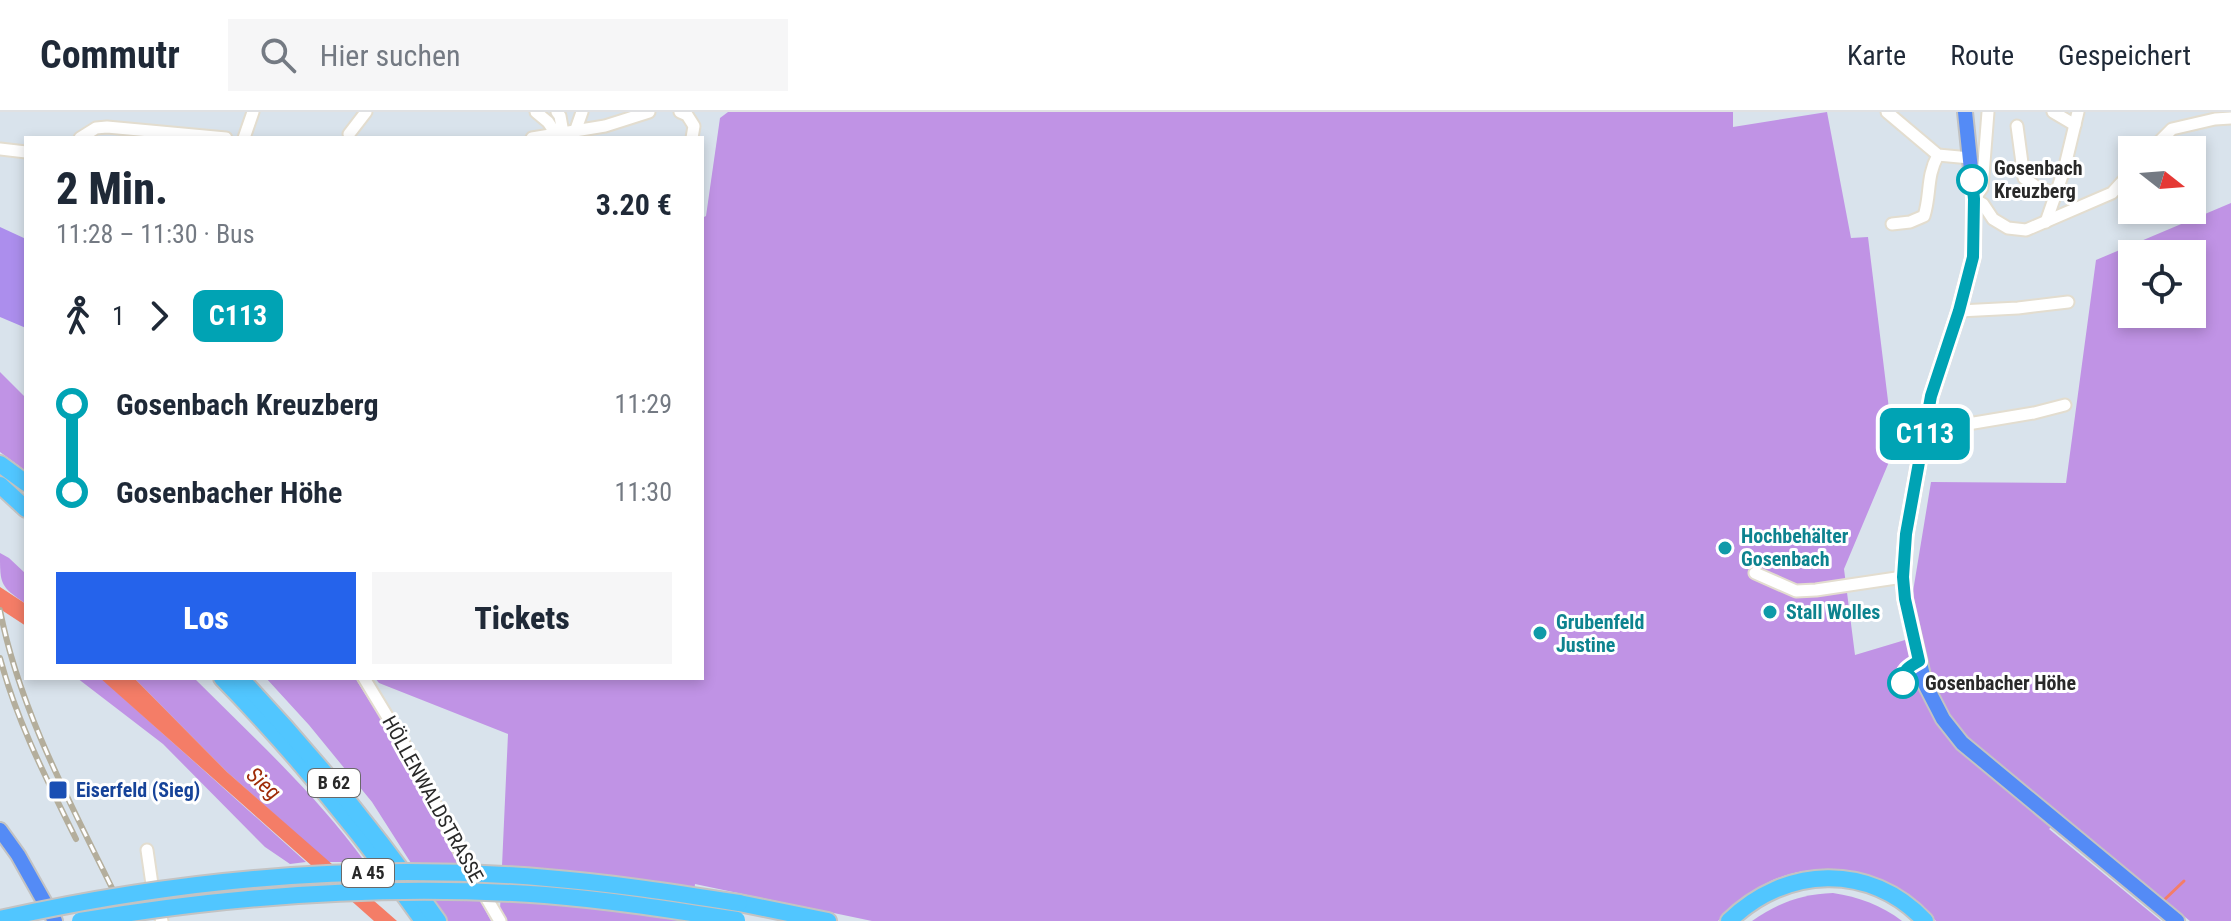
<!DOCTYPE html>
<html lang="de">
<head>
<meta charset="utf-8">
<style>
  :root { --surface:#fff; --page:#f6f6f7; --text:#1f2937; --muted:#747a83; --line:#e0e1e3; --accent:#2563eb }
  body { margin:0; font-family:"Roboto Condensed",sans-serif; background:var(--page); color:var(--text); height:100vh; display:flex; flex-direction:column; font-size:30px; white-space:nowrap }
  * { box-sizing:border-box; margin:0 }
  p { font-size:26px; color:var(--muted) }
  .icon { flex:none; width:44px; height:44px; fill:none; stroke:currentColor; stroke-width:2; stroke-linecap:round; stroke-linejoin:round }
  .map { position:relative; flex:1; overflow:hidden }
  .sheet { position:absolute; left:24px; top:24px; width:680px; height:544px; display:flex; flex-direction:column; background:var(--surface); border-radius:0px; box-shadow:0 4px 12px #0003 }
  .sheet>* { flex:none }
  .badge { padding:0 16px; border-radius:12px; font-size:28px; line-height:52px }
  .needle { width:52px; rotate:107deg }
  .controls { position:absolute; left:2118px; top:24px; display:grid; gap:16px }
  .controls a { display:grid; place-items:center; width:88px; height:88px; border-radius:0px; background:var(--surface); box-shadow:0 4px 12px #0003; font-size:40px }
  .map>.badge { position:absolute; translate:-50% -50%; box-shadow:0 0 0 4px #fff }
  .legs { display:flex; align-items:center; gap:12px; height:88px; padding:0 32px; font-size:26px }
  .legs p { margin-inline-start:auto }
  .summary { display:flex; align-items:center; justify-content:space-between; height:136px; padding:0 32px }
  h1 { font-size:44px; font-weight:800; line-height:60px }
  .action { display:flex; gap:16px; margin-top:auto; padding:16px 32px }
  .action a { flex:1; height:92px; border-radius:0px; background:var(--accent); color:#fff; font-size:32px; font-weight:800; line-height:92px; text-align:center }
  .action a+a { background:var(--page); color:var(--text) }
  ul { padding:0 32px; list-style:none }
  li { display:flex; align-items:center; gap:28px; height:88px; font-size:30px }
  li i { display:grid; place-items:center; width:12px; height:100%; margin:0 10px; background:currentColor }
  li i::after { content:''; width:20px; height:20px; margin:-10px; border:6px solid; border-radius:50%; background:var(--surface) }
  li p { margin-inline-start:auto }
  li:first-child i { background:linear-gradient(#0000 50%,currentColor 0) }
  li:last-child i { background:linear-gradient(currentColor 50%,#0000 0) }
  header { display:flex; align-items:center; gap:48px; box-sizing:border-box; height:112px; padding:0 40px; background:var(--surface); border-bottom:2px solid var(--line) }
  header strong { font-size:38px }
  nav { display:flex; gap:44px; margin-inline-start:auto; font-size:28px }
  .search { width:560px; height:72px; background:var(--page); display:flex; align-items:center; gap:20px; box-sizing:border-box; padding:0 28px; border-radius:0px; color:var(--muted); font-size:30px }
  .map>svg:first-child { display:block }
</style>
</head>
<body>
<header>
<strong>Commutr</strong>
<div class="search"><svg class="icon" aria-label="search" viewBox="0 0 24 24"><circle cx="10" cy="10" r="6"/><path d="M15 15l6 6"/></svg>Hier suchen</div>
<nav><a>Karte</a><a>Route</a><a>Gespeichert</a></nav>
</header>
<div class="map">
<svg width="2231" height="809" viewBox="0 0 2231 809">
  <rect width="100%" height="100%" fill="#d9e3ec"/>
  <g fill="#c093e5" fill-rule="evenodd">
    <path d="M728,0h1005v15l94,-15 24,126 17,-1 26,213 -50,119 11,86 50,-15 26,-158 135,1 30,-223 135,-57v718h-41l-127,-104 -14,12 112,92h-225c-42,-47 -111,-67 -169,-38 -19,9 -34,23 -49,38h-846l-177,-37 -4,37h-185l-6,-11 8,-176 -129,-51 -4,-5h327v-460l4,-2 14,-98zM2132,142h60v60h-60z"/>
    <polygon points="0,260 26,286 26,359 0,340"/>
    <path d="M0,441l9,5 17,16v30c-26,-18 -26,-19 -26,-51z"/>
    <polygon points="77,566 102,567 306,750 290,752 265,735 163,632"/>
    <path d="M134,566h60c59,59 122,116 171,184h-37l-101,-90z"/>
    <polygon points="266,566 355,566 396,631 491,809 448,809 372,690 309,613"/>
    <path d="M1833,781c26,4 48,12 69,28h-150c26,-18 49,-27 81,-28z"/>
  </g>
  <polygon fill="#ac8eed" points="0,115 26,127 26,216 0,205"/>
  <g fill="#f47d67">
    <polygon points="0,475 26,492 26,514 0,497"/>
    <polygon points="100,566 134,566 227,660 397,809 374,809"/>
  </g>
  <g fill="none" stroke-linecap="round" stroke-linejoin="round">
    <polyline stroke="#f47d67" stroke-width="3" points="2163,789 2184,769"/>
    <g stroke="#e3ddcf" stroke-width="15">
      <g id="minor">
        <polyline points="536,0 548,10 556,22"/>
        <polyline points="557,0 560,4 563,21"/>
        <polyline points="680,0 687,3 694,14 692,26"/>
        <polyline points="1887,0 1938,43 1970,46"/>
        <polyline points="1988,0 1982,76 1974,87 1983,92 1993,107 2008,116 2026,118 2112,81 2132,59"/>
        <polyline points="2053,0 2075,13"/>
        <polyline points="2017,14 2024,66 2038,76 2057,82"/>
        <polyline points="575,20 582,0"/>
        <polyline points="349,22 366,0"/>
        <polyline points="80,26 96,16 107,15 226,26"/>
        <polyline points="244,26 253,0"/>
        <polyline points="532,26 605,14 649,0"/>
        <polyline points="0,37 26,40"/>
        <polyline points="2151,38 2172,17 2215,7 2231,6"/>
        <polyline points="2046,110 2064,58 2078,0"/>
        <path d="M1892,112l18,-2 14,-6c7,-22 2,-39 14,-61"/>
        <polyline points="1959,199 2018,196 2068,190"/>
        <polyline points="1926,319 2034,301 2065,293"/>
        <polyline points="1755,461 1796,479 1816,478 1903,465"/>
        <polyline points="364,566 407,637 463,746 500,809"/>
        <polyline points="147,738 154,786 162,809"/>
      </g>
    </g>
    <g stroke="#c3c3c3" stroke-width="18">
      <g id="major">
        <polyline points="1965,0 1974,87 1973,145 1959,199 1931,284 1906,422 1903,465 1905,487 1925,572 1943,607 1962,631 2177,809"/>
        <polyline points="0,718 18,743 55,809"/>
      </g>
    </g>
    <g stroke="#c3c3c3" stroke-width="20">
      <g id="highway">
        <polyline points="0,352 26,371"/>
        <polyline points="0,373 26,397"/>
        <path d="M222,566c74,76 140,156 201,243"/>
        <path d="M240,566c72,76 138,157 198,243"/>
        <polyline points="739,791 828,809"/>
        <path d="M1729,809c56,-55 141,-59 196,0"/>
      </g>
    </g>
    <use href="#minor" stroke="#fff" stroke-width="11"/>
    <use href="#major" stroke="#548bf6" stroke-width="14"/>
    <use href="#highway" stroke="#51c6ff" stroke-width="16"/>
    <g stroke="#b4ae9c" stroke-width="6">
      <g id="rail">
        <path d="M0,498c21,109 81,212 128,311"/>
        <path d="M0,546c17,64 47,122 76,181"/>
      </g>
    </g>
    <use href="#rail" stroke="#fff" stroke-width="3" stroke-dasharray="9" stroke-linecap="butt"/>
    <g stroke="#c3c3c3" stroke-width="20" stroke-linecap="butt">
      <g id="highway-bridge">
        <path d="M0,807c179,-40 364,-57 547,-41 64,5 128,15 192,25"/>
        <path d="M80,809c154,-26 309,-37 465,-26 64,5 128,15 192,25"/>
      </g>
    </g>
    <use href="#highway-bridge" stroke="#51c6ff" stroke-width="16"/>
  </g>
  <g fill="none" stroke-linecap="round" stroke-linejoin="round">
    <g stroke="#fff" stroke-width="18">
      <path id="line-1" d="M1903,571c-2,-12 7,-17 16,-22l-14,-62 -2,-22 3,-43 25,-138 28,-85 14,-54 1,-58 -2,-19"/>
    </g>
    <use href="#line-1" stroke="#00a3b4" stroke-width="12"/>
  </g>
  <g fill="#fff" stroke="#00a3b4" stroke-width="4">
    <circle cx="1972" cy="68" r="14"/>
    <circle cx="1903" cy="571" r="14"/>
  </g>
  <g fill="#0f9aa8" stroke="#fff" stroke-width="3">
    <circle cx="1725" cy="436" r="8"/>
    <circle cx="1770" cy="500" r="8"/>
    <circle cx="1540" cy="521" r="8"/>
  </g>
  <rect fill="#1a4fb4" stroke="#fff" stroke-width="3" x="48" y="668" width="20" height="20" rx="4"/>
  <g text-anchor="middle" stroke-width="6" stroke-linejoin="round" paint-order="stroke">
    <g fill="#fff" stroke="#696969" stroke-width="2">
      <rect x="308" y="657" width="52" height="28" rx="6"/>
      <rect x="342" y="747" width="52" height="28" rx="6"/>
    </g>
    <g font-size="18" font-weight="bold" fill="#292929">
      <text x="334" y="677">B 62</text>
      <text x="368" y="767">A 45</text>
    </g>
    <g font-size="20" font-weight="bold" fill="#292929" stroke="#fff" text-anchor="start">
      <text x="1994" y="63">Gosenbach<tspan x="1994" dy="23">Kreuzberg</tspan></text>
      <text x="1925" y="578">Gosenbacher Höhe</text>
    </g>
    <g font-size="20" font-weight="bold" fill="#0d838f" stroke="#fff" text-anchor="start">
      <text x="1741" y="431">Hochbehälter<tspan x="1741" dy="23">Gosenbach</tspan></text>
      <text x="1786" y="507">Stall Wolles</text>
      <text x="1556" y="517">Grubenfeld<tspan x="1556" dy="23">Justine</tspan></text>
    </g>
    <g font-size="20" font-weight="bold" fill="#164399" stroke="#fff" text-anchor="start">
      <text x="76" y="685">Eiserfeld (Sieg)</text>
    </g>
    <g font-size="20" fill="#292929" stroke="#fff">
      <text transform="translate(433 687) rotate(61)" y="7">HÖLLENWALDSTRASSE</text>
    </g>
    <g font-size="22" font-style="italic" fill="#9e2b07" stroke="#fff">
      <text transform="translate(264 671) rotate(42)" y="8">Sieg</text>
    </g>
  </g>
</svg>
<div class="controls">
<a><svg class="needle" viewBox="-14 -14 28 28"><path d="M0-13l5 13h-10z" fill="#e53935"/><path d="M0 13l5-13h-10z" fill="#747a83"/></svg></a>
<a><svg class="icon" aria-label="locate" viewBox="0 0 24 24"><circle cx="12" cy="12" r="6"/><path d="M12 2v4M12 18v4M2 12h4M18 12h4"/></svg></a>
</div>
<b class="badge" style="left:1925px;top:322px;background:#00a3b4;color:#fff">C113</b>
<section class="sheet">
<div class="summary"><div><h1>2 Min.</h1><p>11:28 – 11:30 · Bus</p></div><b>3.20 €</b></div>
<div class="legs"><svg class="icon" aria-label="walk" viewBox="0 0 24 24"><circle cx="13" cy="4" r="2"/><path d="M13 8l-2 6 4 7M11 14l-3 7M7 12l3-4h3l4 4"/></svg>1<svg class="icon" aria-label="forward" viewBox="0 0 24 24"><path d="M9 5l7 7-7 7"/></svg><b class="badge" style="background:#00a3b4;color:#fff">C113</b></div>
<ul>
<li><i style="color:#00a3b4"></i><b>Gosenbach Kreuzberg</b><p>11:29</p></li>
<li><i style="color:#00a3b4"></i><b>Gosenbacher Höhe</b><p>11:30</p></li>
</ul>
<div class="action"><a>Los</a><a>Tickets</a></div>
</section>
</div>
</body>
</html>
